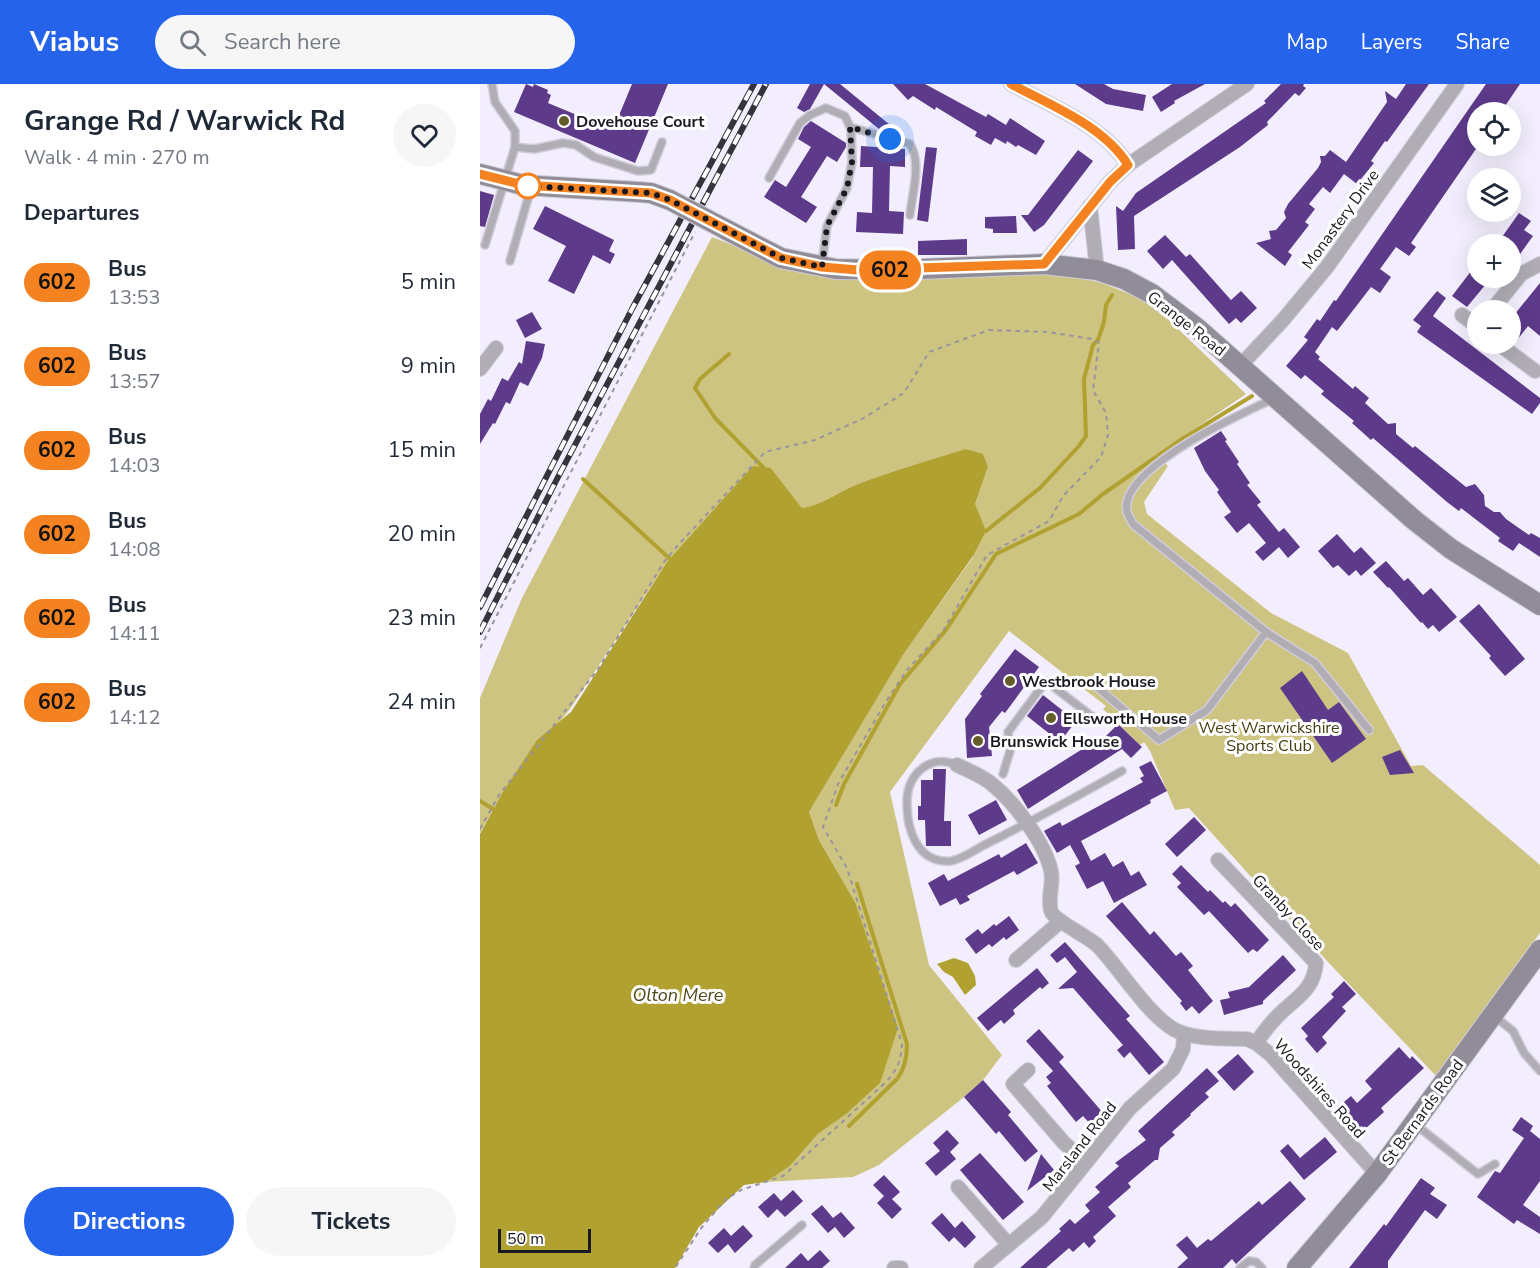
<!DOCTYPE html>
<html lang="en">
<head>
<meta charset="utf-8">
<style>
  :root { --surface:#fff; --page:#f6f6f7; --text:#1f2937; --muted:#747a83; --accent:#2563eb }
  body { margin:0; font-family:"Nunito Sans",sans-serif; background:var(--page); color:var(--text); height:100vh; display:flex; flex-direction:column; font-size:22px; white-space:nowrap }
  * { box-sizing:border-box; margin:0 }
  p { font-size:20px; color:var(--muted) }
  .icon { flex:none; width:33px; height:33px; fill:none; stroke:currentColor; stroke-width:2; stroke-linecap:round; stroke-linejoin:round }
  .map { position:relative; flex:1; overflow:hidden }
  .drawer { display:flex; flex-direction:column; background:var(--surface); width:480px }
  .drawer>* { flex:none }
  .badge { padding:0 12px; border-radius:20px; font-size:21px; line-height:39px }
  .tools { position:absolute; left:987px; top:18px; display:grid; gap:12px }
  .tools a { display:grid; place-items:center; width:54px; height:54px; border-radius:50%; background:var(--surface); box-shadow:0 6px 24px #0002; font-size:30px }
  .scale { position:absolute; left:18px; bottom:15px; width:93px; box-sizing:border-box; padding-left:6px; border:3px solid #1b1920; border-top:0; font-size:16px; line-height:21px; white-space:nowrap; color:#1b1920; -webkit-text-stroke:4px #fff; paint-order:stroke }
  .you { position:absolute; width:30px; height:30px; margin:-15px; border:4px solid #fff; border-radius:50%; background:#1a73e8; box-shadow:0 0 0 9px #1a73e833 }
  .map>.badge { position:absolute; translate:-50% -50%; box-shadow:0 0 0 3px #fff }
  h2 { padding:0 24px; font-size:22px; line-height:54px }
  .round { display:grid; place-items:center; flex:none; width:63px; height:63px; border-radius:32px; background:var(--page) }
  .head { display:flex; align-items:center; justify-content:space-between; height:102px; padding:0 24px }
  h1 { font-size:28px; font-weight:700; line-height:45px }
  .action { display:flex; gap:12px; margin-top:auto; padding:12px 24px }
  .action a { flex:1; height:69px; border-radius:36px; background:var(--accent); color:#fff; font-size:24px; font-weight:700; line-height:69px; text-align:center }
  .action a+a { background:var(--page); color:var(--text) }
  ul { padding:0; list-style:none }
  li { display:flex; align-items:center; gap:18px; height:84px; padding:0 24px }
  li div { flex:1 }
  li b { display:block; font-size:22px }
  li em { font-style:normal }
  li .badge { min-width:66px; font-weight:700; text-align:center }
  header { display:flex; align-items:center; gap:36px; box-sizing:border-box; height:84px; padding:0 30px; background:var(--accent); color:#fff }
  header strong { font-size:28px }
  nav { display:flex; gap:33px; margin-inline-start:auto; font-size:21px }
  .search { width:420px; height:54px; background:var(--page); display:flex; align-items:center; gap:15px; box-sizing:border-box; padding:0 21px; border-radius:33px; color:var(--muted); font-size:22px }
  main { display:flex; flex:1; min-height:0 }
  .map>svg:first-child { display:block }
</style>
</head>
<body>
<header>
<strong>Viabus</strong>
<div class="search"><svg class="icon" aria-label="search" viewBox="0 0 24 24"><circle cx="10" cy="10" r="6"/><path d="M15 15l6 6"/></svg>Search here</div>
<nav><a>Map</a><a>Layers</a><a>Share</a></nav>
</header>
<main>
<section class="drawer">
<div class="head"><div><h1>Grange Rd / Warwick Rd</h1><p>Walk · 4 min · 270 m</p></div><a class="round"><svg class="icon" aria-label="heart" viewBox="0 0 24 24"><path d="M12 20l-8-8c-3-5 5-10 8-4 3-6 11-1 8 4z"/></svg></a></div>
<h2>Departures</h2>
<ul>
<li><span class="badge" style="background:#f58220;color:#111">602</span><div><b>Bus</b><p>13:53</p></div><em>5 min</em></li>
<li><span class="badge" style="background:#f58220;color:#111">602</span><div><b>Bus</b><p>13:57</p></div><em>9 min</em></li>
<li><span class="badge" style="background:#f58220;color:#111">602</span><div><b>Bus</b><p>14:03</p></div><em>15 min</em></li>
<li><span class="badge" style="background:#f58220;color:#111">602</span><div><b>Bus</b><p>14:08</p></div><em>20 min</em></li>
<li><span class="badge" style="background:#f58220;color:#111">602</span><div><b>Bus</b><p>14:11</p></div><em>23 min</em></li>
<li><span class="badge" style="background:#f58220;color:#111">602</span><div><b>Bus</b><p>14:12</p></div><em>24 min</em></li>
</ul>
<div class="action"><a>Directions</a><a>Tickets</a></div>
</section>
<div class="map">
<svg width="1060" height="1184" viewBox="0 0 1060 1184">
  <rect width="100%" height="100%" fill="#f3eefd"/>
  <path fill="#cec481" d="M232,153l61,24 273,9 56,13 48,19 96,92 -90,61 12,11 -24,36 3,12 124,99 77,40 63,113 12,-1 117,100v68l-104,143 -108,-114 -139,-154 -14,2 -25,-59 -6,-9 -4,3 -37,-36 3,-3 -97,-75 -119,161 39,173 73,90 -19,25 -19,17 -85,68 -26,12 -87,5 24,-16 28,-32 27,-19 10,-213 -36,-62 -10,-28 94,-157 70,-98 2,-53 13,-37 -21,-18c-37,11 -73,21 -109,35 -19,7 -35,21 -56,24l-31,-40 -104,94 -97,147 -69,86 -21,38v-135l42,-100z"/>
  <g fill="#b1a131">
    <path d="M486,365l17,5 5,13 -13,37 11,27 -13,25 -70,99 -94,157 10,28 36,62 43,126 -18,55 -35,32 -27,19 -28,32 -24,16 -22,3 -45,42 -24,41h-195v-434l21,-39 36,-55 34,-28 96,-150 86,-96 18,2 31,40c21,-3 37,-17 56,-24 36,-14 72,-24 108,-35z"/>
    <polygon points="474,874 488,879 495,892 496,901 485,911 473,893 464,888 457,880"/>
  </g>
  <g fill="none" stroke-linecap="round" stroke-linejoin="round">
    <g stroke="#b1a131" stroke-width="4">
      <polyline points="249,270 220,295 215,304 235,334 283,383"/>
      <polyline points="103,395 190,475"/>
      <polyline points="506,447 560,404 599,362 606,352 604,295 613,261 618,256 624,238 626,221 632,211"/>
      <polyline points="0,717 13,725"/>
      <polyline points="356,721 364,700 420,600 466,546 516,470 599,430 623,410 702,355 772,312"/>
      <path d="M369,1042l48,-47c8,-10 10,-22 10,-35l-50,-160"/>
    </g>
  </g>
  <g fill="#5d3a8a">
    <polygon points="46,0 53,3 54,0 68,6 67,9 71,11 68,19 133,46 152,0 188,0 155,79 34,28"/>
    <polygon points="330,0 360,0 415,45 413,49 399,45 344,0 330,25 324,28 317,24"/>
    <polygon points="413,0 445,0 506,33 508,30 526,41 530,34 565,57 556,71 538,61 536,63 527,57 526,60 515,54 511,61 495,52 497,48 456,23 455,26 433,12 428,16"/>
    <polygon points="595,0 624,0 633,5 666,11 663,27 626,20"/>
    <polygon points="692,0 725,0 694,17 695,19 681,28 672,13"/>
    <polygon points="801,0 824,0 823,2 826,4 819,12 815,9 787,38 788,41 760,63 654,132 655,165 638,166 636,122 643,127 656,109 786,19 784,17"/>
    <polygon points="926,0 949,0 907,58 905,57 891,77 894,79 877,100 864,90 850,109 843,103 829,120 835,125 825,138 829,141 808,168 812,171 805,182 776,159 791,155 789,147 796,146 806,134 804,128 808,120 838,84 841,78 840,72 845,72 850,66 866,78 907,18 905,7 916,15"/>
    <polygon points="1006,0 1040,0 1021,28 998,28 998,62 931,159 936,163 929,172 916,163 900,185 911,193 900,209 891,203 857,247 852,243 835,268 840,273 838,275 873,305 875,302 889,314 885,319 908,340 916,339 916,350 933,364 935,362 986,403 995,400 1004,411 1005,422 1014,428 1020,428 1026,435 1049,451 1051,449 1060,454 1060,473 1039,459 1033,467 1018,457 1020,454 981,424 979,427 967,418 893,354 891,356 872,339 874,337 841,310 844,307 825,291 821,295 806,282 828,256 824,253 837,235 840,237 854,216 856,217"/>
    <polygon points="331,37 366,59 366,63 357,78 347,72 321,113 337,123 326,139 284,113 295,96 306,103 331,63 318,55 324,43"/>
    <polygon points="381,62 425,65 425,83 410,82 409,127 424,128 423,150 376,148 377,128 392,129 393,83 380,83"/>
    <polygon points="446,63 457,64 448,138 437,136"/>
    <polygon points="598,66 613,77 564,141 554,148 541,131 548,131"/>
    <polygon points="0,107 14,111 5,143 0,142"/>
    <polygon points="65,122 134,156 129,167 135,170 130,180 113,171 94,210 68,197 86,162 53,145"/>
    <polygon points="1039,129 1051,137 1044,146 1053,152 1038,173 1030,167 1030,160 1017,160"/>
    <polygon points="536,132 537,149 513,149 513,145 505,144 505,133"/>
    <polygon points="685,151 706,173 710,170 751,216 761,207 777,224 761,239 756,234 749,240 692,176 683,185 667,167"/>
    <polygon points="487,155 487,171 438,171 438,157"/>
    <polygon points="998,178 998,194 1011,194 987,223 972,212"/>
    <polygon points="1060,199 1060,252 1048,242 1034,260 1030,257 1030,236"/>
    <polygon points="957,207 966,214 953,232 1060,314 1060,319 1052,330 937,248 941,242 933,236"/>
    <polygon points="52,228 62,245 45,254 36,236"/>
    <polygon points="46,257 65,260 62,274 48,302 40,298 30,320 26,318 15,340 13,339 0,360 0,330 8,315 11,317 22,294 28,297 39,278 42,280"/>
    <polygon points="741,347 747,356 745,357 759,378 757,380 770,399 767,401 781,418 777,421 799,448 804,444 820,463 808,474 799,463 783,477 775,468 786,459 769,439 757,449 744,433 751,428 737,408 739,406 725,387 714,364"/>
    <polygon points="857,450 874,469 881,463 896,479 881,492 876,486 869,492 858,481 853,484 838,467"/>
    <polygon points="906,477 924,497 928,494 943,511 951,504 977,533 959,548 953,541 948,545 942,538 941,539 909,503 908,504 893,488"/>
    <polygon points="999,520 1045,575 1025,592 1009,574 1011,572 979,537"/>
    <polygon points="535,565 559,583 525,629 522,627 509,643 512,672 487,674 485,635 502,612 500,610"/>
    <polygon points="822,587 848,626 859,618 886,655 852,679 800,604"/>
    <polygon points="563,611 596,637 580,658 547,632"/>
    <polygon points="638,640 662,663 651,674 642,665 548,725 537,706 620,654 622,656"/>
    <polygon points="920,666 934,689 910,691 902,673"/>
    <polygon points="671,677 687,707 670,716 671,719 601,757 611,777 625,769 633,783 643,777 651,792 659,787 667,801 634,819 623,797 607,805 595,782 600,779 590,761 577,769 564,747 580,738 582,742 663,698 660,694 664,692 659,683"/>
    <polygon points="453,685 466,685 464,737 471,737 471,762 446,762 445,736 438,736 438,722 441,722 441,696 453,696"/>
    <polygon points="516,716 527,736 499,751 488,731"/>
    <polygon points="714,733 726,746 697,773 685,760"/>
    <polygon points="546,759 558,779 537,791 534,787 487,812 490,816 480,821 476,814 460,822 448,799 464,790 468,797 519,770 521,774"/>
    <polygon points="701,781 728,808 730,806 743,819 745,817 751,823 755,819 789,856 777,868 773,865 768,869 729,827 724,831 697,803 701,799 692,790"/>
    <polygon points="642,818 670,851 674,847 696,872 701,868 713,882 708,886 733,917 719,930 712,922 706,927 700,919 702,917 626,832"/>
    <polygon points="529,832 539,846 526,856 524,853 512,863 509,860 496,870 485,855 498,845 502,850 514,840 516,842"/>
    <polygon points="585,858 650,932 646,935 684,978 669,991 650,968 644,974 637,966 643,961 593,904 578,905 597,888 585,873 577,879 570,871"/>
    <polygon points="803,871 816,886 783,917 783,920 744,931 740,916 750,914 748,908 769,903"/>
    <polygon points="557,884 569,899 562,905 560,903 533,926 535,930 524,940 521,936 508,947 497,934"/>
    <polygon points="864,897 876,910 862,923 866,927 842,953 847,959 837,969 825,955 828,952 821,944 854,913 851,910"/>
    <polygon points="559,945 584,973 579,978 624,1030 612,1042 603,1032 596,1038 567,1002 571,999 566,993 573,987 546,957"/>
    <polygon points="919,963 930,975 932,972 944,984 901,1024 904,1028 885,1045 882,1042 877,1046 862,1028 868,1023 864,1018 871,1012 877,1019 892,1005 885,997"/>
    <polygon points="758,970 774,988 754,1007 737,988"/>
    <polygon points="727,984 739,997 725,1009 729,1013 710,1030 711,1031 692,1048 695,1051 680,1064 678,1076 675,1076 648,1099 651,1103 628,1123 636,1132 613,1153 616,1157 609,1164 604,1158 593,1168 589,1164 566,1184 540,1184 581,1147 579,1145 590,1135 595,1140 610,1127 605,1121 620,1108 615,1103 639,1082 635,1079 666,1056 658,1047"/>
    <polygon points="503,996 531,1028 528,1031 558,1067 545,1078 519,1047 516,1050 484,1013"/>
    <polygon points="1041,1033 1053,1042 1050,1047 1060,1055 1060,1097 1043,1121 1060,1133 1060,1150 1037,1136 1034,1140 997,1113 1015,1087 1020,1089 1044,1054 1032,1046"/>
    <polygon points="467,1046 479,1059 470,1068 476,1075 456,1092 445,1079 460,1067 453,1059"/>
    <polygon points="845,1053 857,1068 824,1096 800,1067 808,1060 820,1074"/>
    <polygon points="500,1069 544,1118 523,1136 480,1086"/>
    <polygon points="561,1070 574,1086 547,1107"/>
    <polygon points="404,1091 420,1108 412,1115 422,1125 412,1135 397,1119 404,1112 393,1101"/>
    <polygon points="941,1094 955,1104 950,1110 967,1121 957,1135 945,1126 908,1177 908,1184 869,1184 904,1140 906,1142"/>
    <polygon points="810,1097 826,1115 756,1180 752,1175 743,1184 697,1184 708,1174 696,1161 707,1152 717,1164 728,1155 731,1157 779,1117 782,1121"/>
    <polygon points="313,1106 323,1117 305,1133 297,1125 288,1134 278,1123 294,1109 301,1117"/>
    <polygon points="342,1121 353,1134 361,1128 375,1144 364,1154 355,1143 348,1149 331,1130"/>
    <polygon points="462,1129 475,1144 482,1137 496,1153 485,1164 474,1153 469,1158 451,1139"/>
    <polygon points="263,1141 273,1152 255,1169 248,1160 238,1169 228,1159 244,1144 251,1152"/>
    <polygon points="340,1166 350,1177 342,1184 305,1184 321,1169 328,1177"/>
  </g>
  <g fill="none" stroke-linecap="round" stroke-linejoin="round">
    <g stroke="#d0ccda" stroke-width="10">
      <g id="lane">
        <path d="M370,43l60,17c12,19 2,50 0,71"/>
        <polyline points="35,63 54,65 83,59 96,61 114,73 158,87 171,86 182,58"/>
        <polyline points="289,94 320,39 330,31 346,24 365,32 371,45 372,78 367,104 347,142 342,180"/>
        <polyline points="5,161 35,63 35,47 15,18 12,0"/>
        <polyline points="30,177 51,104"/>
        <polyline points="786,548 835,579 889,646"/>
        <path d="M617,603l62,53 48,-30 59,-78 -133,-108c-4,-7 -8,-13 -6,-22 9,-40 109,-86 146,-103"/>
        <path d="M477,681c-26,-11 -48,7 -50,34 -1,28 9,65 44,62 11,-2 24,-11 33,-16 47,-23 92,-48 138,-74"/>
        <polyline points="523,690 530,667 528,648 566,597 614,634"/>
        <polyline points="1014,932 1033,947 1044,969 1060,987"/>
        <polyline points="936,1041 998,1090 1015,1080"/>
        <polyline points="274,1184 275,1181 322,1141"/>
        <polyline points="760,1184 769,1177 776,1178 782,1184"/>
      </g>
    </g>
    <g stroke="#d0ccda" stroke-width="16">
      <g id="street">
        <path d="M531,0c39,21 93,42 117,81"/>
        <polyline points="610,122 617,186"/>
        <polyline points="564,180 630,98 648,81 767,0"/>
        <polyline points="1012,226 1041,190 1060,180"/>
        <polyline points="982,231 998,243"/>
        <polyline points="1019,260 1055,287"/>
        <polyline points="760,282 803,236 847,183 977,0"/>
        <polyline points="0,285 16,264"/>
        <path d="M477,681c12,6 26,11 36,20 22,18 52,58 58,86 3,13 -4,27 0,40 3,10 37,25 47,35 22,23 50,69 77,84 20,10 50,8 72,9l9,4 15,12 106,119"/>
        <path d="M738,776l98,103c-2,30 -25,37 -42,57 -7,7 -12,15 -18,23"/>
        <polyline points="536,876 581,837"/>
        <polyline points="548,986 533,1000 584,1059 606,1078"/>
        <polyline points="478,1103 528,1160"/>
        <polyline points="414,1184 421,1184"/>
        <polyline points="501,1184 562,1133 650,1024 693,985 703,965 704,950"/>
      </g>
    </g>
    <g stroke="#d0ccda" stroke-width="22">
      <g id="secondary">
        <polyline points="0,90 43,101 159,108 171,109 190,116"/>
        <polyline points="245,145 301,174 356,185 416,186 564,180 617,186 644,195 672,210 717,244 934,436 971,465 1060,521"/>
        <polyline points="817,1184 897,1090 1060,866"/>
      </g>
    </g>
    <g stroke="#98949f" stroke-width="2" stroke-dasharray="4.5 4.5" stroke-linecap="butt">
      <polyline points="0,564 215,148"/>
      <path d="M0,745l19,-34 99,-126 66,-107 15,-18 86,-92 50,-12 47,-21 42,-26 25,-41 60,-22 59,2 44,7 7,4 -6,47 13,23 2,22 -7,22 -38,39 -14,25 -62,34 -44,76 -36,39 -22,33 -47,81 -15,43 24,41 55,176c-1,18 -5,26 -17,39l-102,93 -42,14 -15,9 -24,28 -27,41"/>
    </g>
    <use href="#lane" stroke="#b0adb5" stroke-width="7"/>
    <use href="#street" stroke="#b0adb5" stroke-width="14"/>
    <use href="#secondary" stroke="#918d98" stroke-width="20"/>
    <g stroke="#35333b" stroke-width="6">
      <g id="rail">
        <polyline points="0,523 152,225 274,0"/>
        <polyline points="0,548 78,393 286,0"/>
      </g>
    </g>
    <use href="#rail" stroke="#fff" stroke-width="4" stroke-dasharray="11" stroke-linecap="butt"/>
    <g stroke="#d0ccda" stroke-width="22" stroke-linecap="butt">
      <polyline id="secondary-bridge" points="190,116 245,145"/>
    </g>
    <use href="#secondary-bridge" stroke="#918d98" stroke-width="20"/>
  </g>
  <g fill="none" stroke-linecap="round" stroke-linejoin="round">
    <g stroke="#fff" stroke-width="14">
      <path id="line" d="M0,90l43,11 128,8 19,7 111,58 41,9 36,3 186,-6 66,-82 18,-17c-24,-39 -78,-60 -117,-81"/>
    </g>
    <use href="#line" stroke="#f58220" stroke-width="9"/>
    <polyline stroke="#1b1920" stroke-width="6" stroke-dasharray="0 10.8" points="48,102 171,109 190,116 301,174 342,183 347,142 367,104 372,78 370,43 410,55"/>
  </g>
  <g fill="#655d29" stroke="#fff" stroke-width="2">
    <circle cx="84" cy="37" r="6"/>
    <circle cx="530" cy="597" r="6"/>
    <circle cx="571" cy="634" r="6"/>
    <circle cx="498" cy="657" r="6"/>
  </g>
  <circle fill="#fff" stroke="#f58220" stroke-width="3" cx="48" cy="102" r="12"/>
  <g text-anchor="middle" stroke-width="6" stroke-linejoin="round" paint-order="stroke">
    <g font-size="16" font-weight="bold" fill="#1b1920" stroke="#fff" text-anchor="start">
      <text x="96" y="43">Dovehouse Court</text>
      <text x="542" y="603">Westbrook House</text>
      <text x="583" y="640">Ellsworth House</text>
      <text x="510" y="663">Brunswick House</text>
    </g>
    <g font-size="16" fill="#1b1920" stroke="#fff">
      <text transform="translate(860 135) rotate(-54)" y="6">Monastery Drive</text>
      <text transform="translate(707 239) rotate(38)" y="6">Grange Road</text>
      <text transform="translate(809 828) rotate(47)" y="6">Granby Close</text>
      <text transform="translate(840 1004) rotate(48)" y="6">Woodshires Road</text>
      <text transform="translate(942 1028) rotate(-54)" y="6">St Bernards Road</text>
      <text transform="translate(599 1062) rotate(-52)" y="6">Marsland Road</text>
    </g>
    <g font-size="16" fill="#433c0e" stroke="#fff">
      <text x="789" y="649">West Warwickshire<tspan x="789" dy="18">Sports Club</tspan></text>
    </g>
    <g font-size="18" font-style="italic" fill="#4f481c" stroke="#fff">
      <text x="198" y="917">Olton Mere</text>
    </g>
  </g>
</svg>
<div class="tools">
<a><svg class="icon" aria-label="locate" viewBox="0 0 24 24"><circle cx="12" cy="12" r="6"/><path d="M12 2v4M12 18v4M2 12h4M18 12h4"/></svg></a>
<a><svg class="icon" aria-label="layers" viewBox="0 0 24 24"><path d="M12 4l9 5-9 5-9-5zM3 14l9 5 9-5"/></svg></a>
<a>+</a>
<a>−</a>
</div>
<div class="scale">50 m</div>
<div class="you" style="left:410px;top:55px"></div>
<b class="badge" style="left:410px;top:186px;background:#f58220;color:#111">602</b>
</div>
</main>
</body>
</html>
